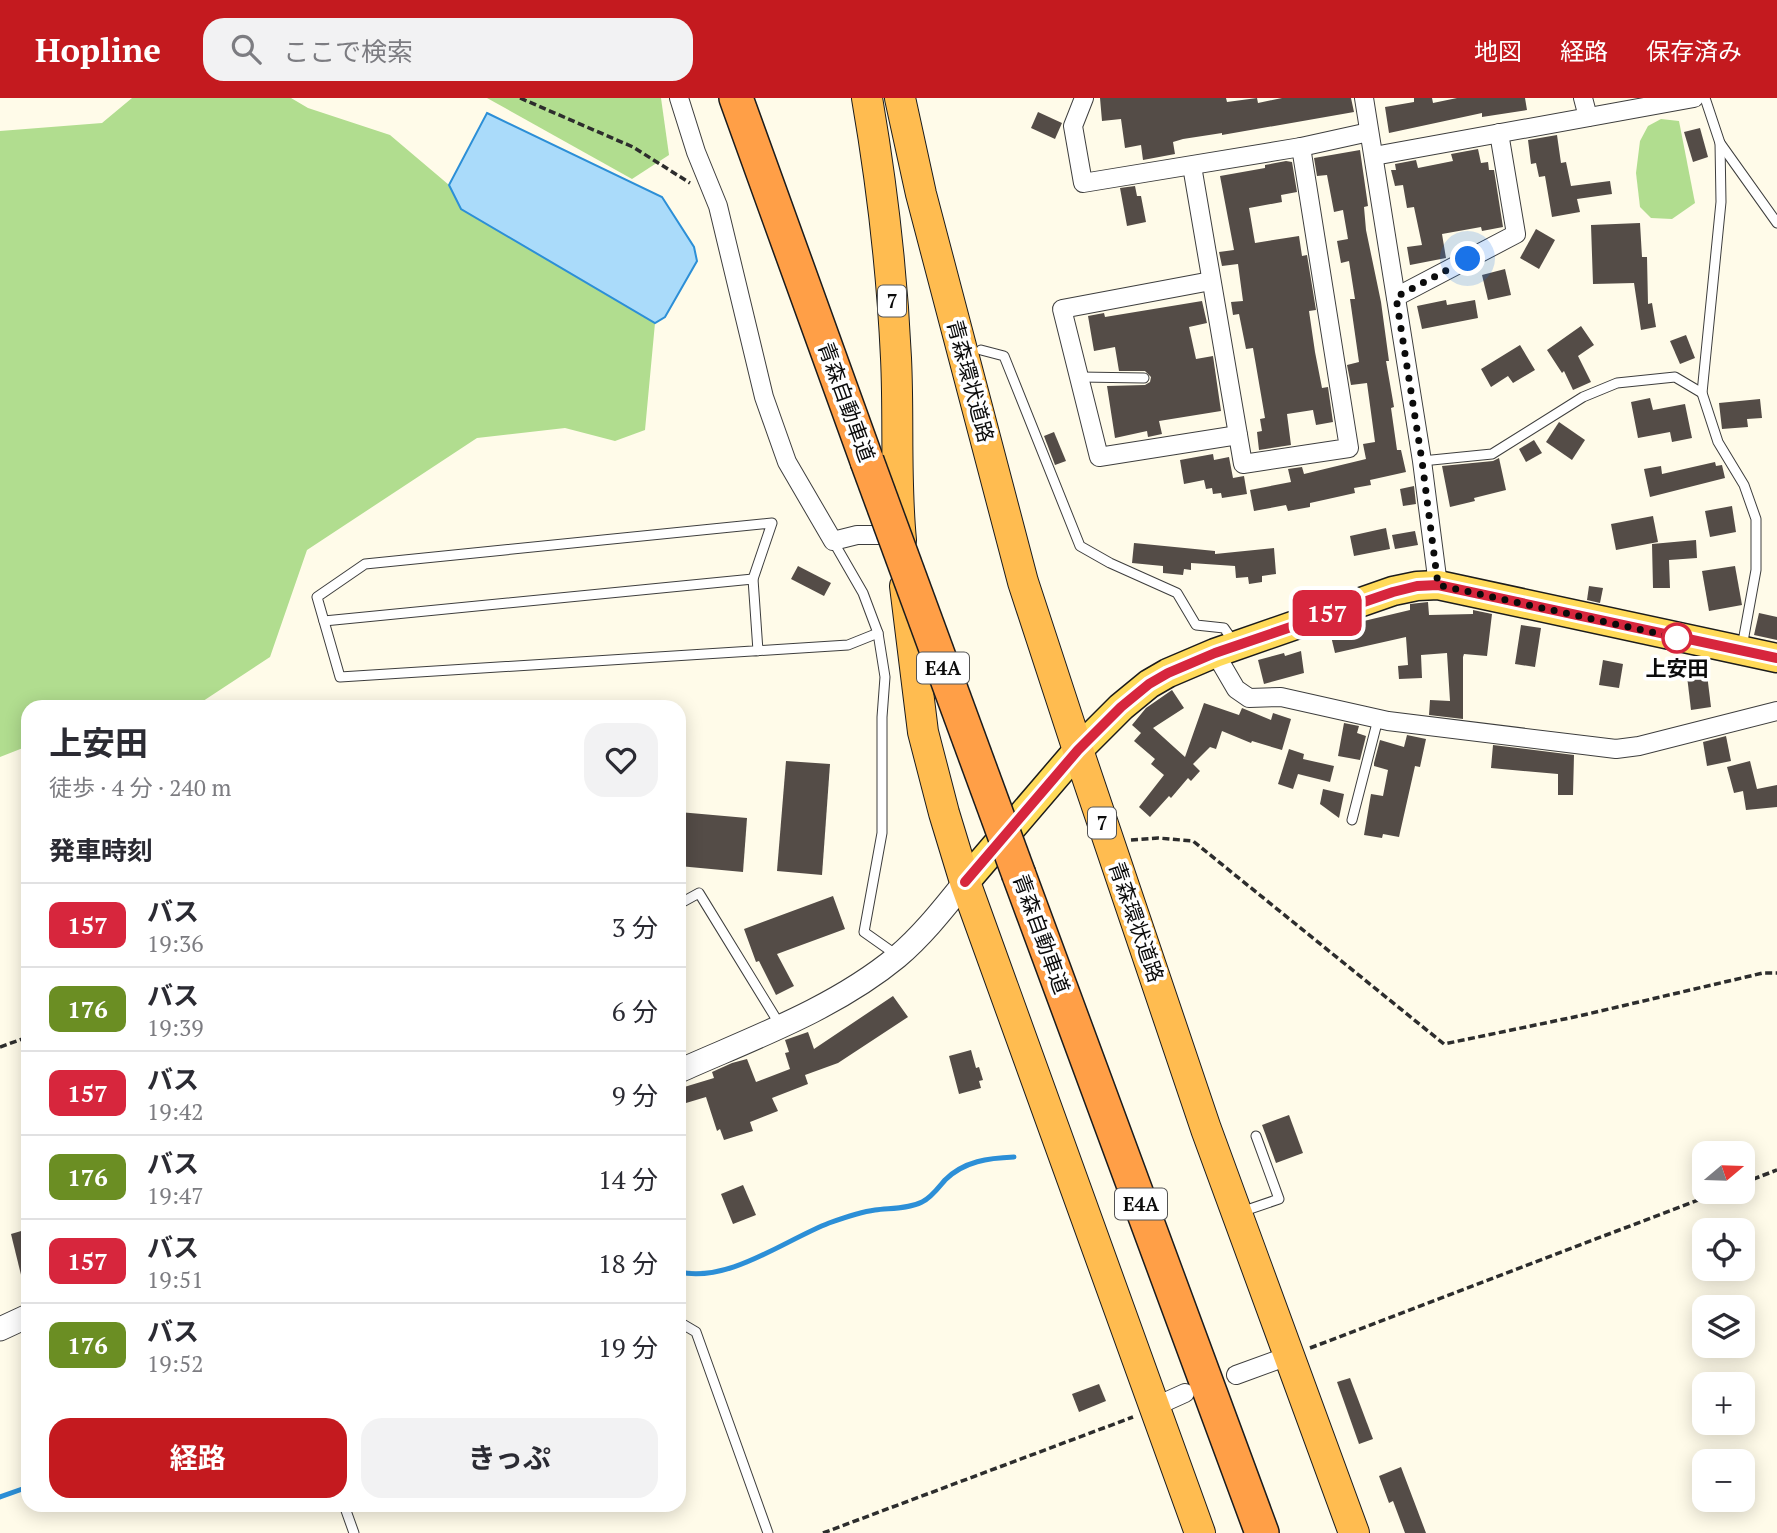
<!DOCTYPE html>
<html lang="ja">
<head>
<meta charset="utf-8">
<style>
  :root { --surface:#fff; --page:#f2f2f3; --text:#2b2b33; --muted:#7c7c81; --line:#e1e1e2; --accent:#c41a1f }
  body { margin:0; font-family:"PT Serif","Noto Sans JP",serif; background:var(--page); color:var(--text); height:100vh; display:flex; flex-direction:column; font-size:26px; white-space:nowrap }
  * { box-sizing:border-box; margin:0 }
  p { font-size:23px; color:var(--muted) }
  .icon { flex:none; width:38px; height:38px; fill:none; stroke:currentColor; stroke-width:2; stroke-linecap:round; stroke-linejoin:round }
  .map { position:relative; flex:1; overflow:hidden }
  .drawer { position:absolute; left:21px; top:602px; width:665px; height:812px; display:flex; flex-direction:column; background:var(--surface); border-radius:21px; box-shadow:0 4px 18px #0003 }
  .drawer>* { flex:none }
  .badge { padding:0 14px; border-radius:10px; font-size:24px; line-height:46px }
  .needle { width:46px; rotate:71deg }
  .tools { position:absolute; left:1692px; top:1043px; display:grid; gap:14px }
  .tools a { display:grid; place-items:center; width:63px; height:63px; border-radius:14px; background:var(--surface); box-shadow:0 4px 18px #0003; font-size:35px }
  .you { position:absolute; width:35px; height:35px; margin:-18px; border:5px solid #fff; border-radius:50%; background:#1a73e8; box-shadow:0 0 0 10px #1a73e833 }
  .map>.badge { position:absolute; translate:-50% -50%; box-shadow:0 0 0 4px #fff }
  h2 { padding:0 28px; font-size:26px; line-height:63px }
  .round { display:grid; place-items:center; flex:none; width:74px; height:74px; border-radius:21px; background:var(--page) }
  .overview { display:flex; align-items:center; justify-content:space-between; height:119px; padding:0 28px }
  h1 { font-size:33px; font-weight:700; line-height:52px }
  .cta { display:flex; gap:14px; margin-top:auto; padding:14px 28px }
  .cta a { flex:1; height:80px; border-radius:21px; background:var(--accent); color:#fff; font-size:28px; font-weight:700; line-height:80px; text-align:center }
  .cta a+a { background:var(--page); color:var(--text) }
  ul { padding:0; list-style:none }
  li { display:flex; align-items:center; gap:21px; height:84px; padding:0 28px; border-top:2px solid var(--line) }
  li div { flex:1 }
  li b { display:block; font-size:26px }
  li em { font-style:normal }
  li .badge { min-width:77px; font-weight:700; text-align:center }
  header { display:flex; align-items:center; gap:42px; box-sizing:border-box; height:98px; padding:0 35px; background:var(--accent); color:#fff }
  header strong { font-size:33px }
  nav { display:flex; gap:38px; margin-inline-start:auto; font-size:24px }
  .search { width:490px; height:63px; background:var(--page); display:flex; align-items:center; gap:18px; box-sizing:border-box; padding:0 24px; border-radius:21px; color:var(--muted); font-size:26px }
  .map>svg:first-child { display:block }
</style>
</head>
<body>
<header>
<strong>Hopline</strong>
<div class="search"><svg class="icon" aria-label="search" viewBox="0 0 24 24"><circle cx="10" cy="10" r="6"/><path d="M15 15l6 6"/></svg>ここで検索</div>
<nav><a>地図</a><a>経路</a><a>保存済み</a></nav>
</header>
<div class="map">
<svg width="1777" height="1435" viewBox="0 0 1777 1435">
  <rect width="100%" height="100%" fill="#fffbe9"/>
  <g fill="#b1dd8f">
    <polygon points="132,0 291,0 308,10 390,37 449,87 461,111 655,225 645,332 615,343 565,330 477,340 307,452 270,559 194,609 28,609 28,648 0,659 0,33 102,25"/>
    <polygon points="487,0 661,0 669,57 632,81"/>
    <polygon points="1661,21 1679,23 1695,105 1672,121 1651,120 1640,109 1636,75 1640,43 1648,28"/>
  </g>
  <polygon fill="#aadbfa" stroke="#2c8fd7" stroke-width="2" points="487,15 662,99 694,149 697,163 665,219 655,225 461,111 449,87"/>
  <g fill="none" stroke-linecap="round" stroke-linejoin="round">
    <g stroke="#2c8fd7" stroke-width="5">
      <path d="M679,1174c50,11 104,-31 150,-49 14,-5 31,-11 46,-13 15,-2 33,-1 47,-8 9,-4 17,-15 23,-22 19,-19 44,-22 69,-23"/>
      <polyline points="0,1399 28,1389"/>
    </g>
  </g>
  <g fill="#544c47">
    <polygon points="1100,0 1226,0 1227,4 1257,0 1258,5 1282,0 1351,0 1354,14 1222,37 1222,35 1183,41 1173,44 1175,56 1143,62 1141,47 1125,50 1121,21 1102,23"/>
    <polygon points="1414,0 1432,0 1433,5 1457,0 1525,0 1527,12 1482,19 1482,15 1389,35 1385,9 1414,4"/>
    <polygon points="1038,14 1062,25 1055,41 1031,30"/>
    <polygon points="1700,30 1708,59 1693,64 1684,34"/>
    <polygon points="1557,37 1561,65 1566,64 1571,88 1610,83 1612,96 1577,101 1580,114 1552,119 1545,78 1539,79 1536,65 1531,66 1528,42"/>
    <polygon points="1478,51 1481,65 1488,64 1489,72 1494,72 1503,129 1482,133 1481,129 1442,136 1446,160 1410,167 1407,149 1422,147 1414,109 1407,110 1403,87 1395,88 1391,72 1396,72 1395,66 1416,62 1418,70 1453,63 1451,56"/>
    <polygon points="1360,52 1368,108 1364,109 1366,132 1381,204 1389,263 1386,263 1394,309 1391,310 1397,352 1401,352 1406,374 1370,382 1371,387 1354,390 1355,395 1310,405 1310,409 1288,413 1286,407 1254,413 1250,392 1291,384 1288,371 1302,369 1304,376 1366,361 1363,346 1375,344 1367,285 1351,287 1347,267 1359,264 1350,201 1355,201 1349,163 1341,165 1337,143 1348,141 1343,112 1334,114 1327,77 1317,78 1314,60"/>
    <polygon points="1286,63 1292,64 1297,94 1281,97 1282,104 1249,110 1255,145 1299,138 1302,158 1307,157 1316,212 1309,213 1315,254 1322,290 1328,289 1333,324 1316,327 1313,312 1287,316 1291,347 1259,352 1257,334 1262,333 1260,321 1265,320 1253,250 1246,251 1239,216 1233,217 1231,204 1243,203 1238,166 1222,168 1219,154 1234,152 1220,78 1265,70 1265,67"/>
    <polygon points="1135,88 1137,98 1141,98 1146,124 1127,128 1120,90"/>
    <polygon points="1640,125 1642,159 1647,159 1648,206 1652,205 1656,229 1641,232 1634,185 1593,186 1591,127"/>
    <polygon points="1536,131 1555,142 1539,171 1520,160"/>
    <polygon points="1505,171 1511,197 1488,202 1482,177"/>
    <polygon points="1446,202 1447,207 1475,202 1478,220 1422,231 1417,208"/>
    <polygon points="1202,203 1207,225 1189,229 1196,261 1213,258 1221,313 1159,323 1162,336 1148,339 1147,333 1115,340 1107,288 1145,287 1150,284 1151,279 1145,273 1119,273 1115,249 1094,253 1088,218 1104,215 1105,219"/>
    <polygon points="1581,228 1594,247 1578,258 1591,284 1573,292 1564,273 1562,275 1547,252"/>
    <polygon points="1686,237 1695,260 1680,266 1670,243"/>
    <polygon points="1520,247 1535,272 1513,285 1508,278 1491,289 1481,271"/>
    <polygon points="1650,300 1653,312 1685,306 1692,340 1672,344 1670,334 1638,340 1631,304"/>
    <polygon points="1760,301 1762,320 1747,321 1748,329 1722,331 1719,305"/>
    <polygon points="1559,324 1585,342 1572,362 1546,344"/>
    <polygon points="1054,334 1066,363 1055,367 1044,338"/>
    <polygon points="1534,342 1542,355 1526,364 1519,351"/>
    <polygon points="1213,356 1214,362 1229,359 1233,380 1244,378 1247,396 1222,400 1221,395 1213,396 1212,390 1206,391 1204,382 1184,386 1180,362"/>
    <polygon points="1499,360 1506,392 1474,400 1475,403 1450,409 1442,368 1493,363"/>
    <polygon points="1715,364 1716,368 1722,367 1725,380 1650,399 1644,371 1661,368 1662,376"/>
    <polygon points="1414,388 1416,406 1403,408 1400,391"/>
    <polygon points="1732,408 1736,434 1710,439 1705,413"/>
    <polygon points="1653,418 1658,444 1616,452 1611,426"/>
    <polygon points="1386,430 1390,451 1354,458 1350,438"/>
    <polygon points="1415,433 1418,447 1395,451 1392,437"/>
    <polygon points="1696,442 1697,460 1669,462 1670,490 1653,490 1652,446"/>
    <polygon points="1134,445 1215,453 1215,456 1274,450 1276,476 1262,478 1262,484 1249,486 1248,479 1236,480 1235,468 1191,465 1191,472 1184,471 1183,477 1163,475 1163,468 1132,465"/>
    <polygon points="798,468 831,485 824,498 791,481"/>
    <polygon points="1735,468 1742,507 1709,513 1702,473"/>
    <polygon points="1589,488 1603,490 1600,505 1587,502"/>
    <polygon points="1428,504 1429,517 1473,516 1473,512 1492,516 1487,558 1464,556 1463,559 1463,621 1429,617 1430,602 1450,603 1447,555 1421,557 1422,580 1399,581 1398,568 1408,567 1406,539 1335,555 1330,534 1348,529 1347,527 1410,512 1410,506"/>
    <polygon points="1759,515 1777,519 1777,542 1754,537"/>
    <polygon points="1521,527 1541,530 1535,569 1515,566"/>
    <polygon points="1301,553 1304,575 1264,586 1258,562 1284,555 1285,558"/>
    <polygon points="1603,562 1623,566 1619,590 1599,587"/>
    <polygon points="1707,576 1711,609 1691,612 1687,578"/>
    <polygon points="1172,592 1184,610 1153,630 1185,659 1204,605 1239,617 1242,610 1271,622 1273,615 1291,621 1282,652 1252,643 1251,645 1222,633 1216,651 1210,649 1193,666 1200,673 1191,683 1188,680 1171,700 1169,698 1150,719 1139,709 1164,677 1151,666 1155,661 1134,643 1141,635 1132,627 1146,610"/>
    <polygon points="1344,625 1359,628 1357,635 1366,638 1360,662 1338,658"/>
    <polygon points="1407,637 1426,641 1420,669 1415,668 1399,739 1383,736 1382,740 1364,737 1371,696 1383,698 1388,672 1374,668 1374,665 1380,642 1404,649"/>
    <polygon points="1726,638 1731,663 1707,668 1703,644"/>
    <polygon points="1493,647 1574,657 1573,697 1558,697 1558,676 1491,670"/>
    <polygon points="1289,651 1304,656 1303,661 1334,668 1330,684 1298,676 1293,691 1278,686"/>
    <polygon points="786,663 830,666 822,777 777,773"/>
    <polygon points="1750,663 1757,691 1777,687 1777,709 1746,712 1743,693 1734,695 1727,669"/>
    <polygon points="1323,691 1344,696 1339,720 1320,706"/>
    <polygon points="679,714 747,720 743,774 679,768"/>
    <polygon points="833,798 845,831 777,856 794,888 776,897 759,863 756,864 744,831"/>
    <polygon points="893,898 908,919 838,965 805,977 808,986 772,1000 778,1013 750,1024 753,1033 724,1042 720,1031 717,1033 706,999 686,1005 681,990 714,980 712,974 732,965 747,961 756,984 790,971 785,955 789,954 785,942 808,934 814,951"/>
    <polygon points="971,952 976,970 979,969 983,982 979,983 981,990 959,996 949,958"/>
    <polygon points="1289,1017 1303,1055 1276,1065 1262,1027"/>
    <polygon points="743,1087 756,1117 733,1126 721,1096"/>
    <polygon points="28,1131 28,1184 23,1185 11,1136"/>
    <polygon points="1350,1280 1373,1341 1359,1346 1337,1284"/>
    <polygon points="1099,1286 1106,1303 1079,1314 1072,1296"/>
    <polygon points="1401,1369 1426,1435 1405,1435 1393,1403 1389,1405 1379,1378"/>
  </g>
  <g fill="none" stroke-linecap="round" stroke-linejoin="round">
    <g stroke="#3e3e3e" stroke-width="11">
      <g id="service">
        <polyline points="1705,0 1720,45 1721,104 1702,295 1718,344 1744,387 1756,421 1756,472 1742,549"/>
        <polyline points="1720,45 1777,125"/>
        <polyline points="981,252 1004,258 1080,448 1110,465 1177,495 1196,527 1224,530 1233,543"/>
        <polyline points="1080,279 1144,280"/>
        <polyline points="1422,363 1492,356 1583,299 1617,285 1675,279 1702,295"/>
        <polyline points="833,443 863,495 878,535 885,579 882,619 882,735 864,834 898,858"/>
        <polyline points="324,523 753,481"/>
        <polyline points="758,553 753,481 772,425 365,466 317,499 340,579 848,547 878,535"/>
        <polyline points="1352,722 1378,621"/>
        <polyline points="679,806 699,795 780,927"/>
        <polyline points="1241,1114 1279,1101 1256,1038"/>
        <polyline points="679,1224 696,1234 768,1435"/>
        <polyline points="344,1407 354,1435"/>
      </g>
    </g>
    <g stroke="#3e3e3e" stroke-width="20">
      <g id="minor">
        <polyline points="679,0 696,54 718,108 764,299 787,364 833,443 857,437 900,437"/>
        <polyline points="1084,0 1073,28 1083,85 1301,49 1369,34"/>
        <polyline points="1364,0 1422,363 1438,487"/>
        <polyline points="1583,0 1588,19"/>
        <polyline points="1374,58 1694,0"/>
        <polyline points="1192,68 1243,366 1349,350 1301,49"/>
        <polyline points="1211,183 1062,211 1099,359 1238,337"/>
        <polyline points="1396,199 1516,136 1499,35"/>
        <polyline points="1215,555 1236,591 1249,600 1281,599 1388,623 1616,651 1639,648 1777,613"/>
        <polyline points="1236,1277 1288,1258"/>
        <polyline points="1154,1309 1185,1295"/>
      </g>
    </g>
    <g stroke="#3e3e3e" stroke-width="25">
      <g id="tertiary">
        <path d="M679,973c74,-33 155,-62 218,-114 26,-22 47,-49 68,-75"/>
        <polyline points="0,1231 28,1218"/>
      </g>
    </g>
    <g stroke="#1c1c1c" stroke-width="31">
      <polyline id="primary" points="965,784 1078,652 1121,609 1149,586 1168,575 1215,555 1393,493 1417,488 1438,487 1777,560"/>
    </g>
    <g stroke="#1c1c1c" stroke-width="32">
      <g id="trunk">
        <path d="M867,0c15,87 25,173 29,260 3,61 -1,122 5,182"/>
        <polyline points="900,0 921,96 1023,484 1078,652 1206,1031 1354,1435"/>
        <polyline points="905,488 923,634 944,715 965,784 1200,1435"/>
      </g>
    </g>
    <g stroke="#1c1c1c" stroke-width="36">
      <g id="motorway">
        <polyline points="736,0 867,363"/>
        <polyline points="1019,777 1262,1435"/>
      </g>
    </g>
    <g stroke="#2d2d2d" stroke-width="3.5" stroke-dasharray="7 3.5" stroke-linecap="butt">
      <polyline points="520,0 633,49 690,85"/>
      <polyline points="1131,742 1158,740 1193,743 1444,946 1579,918 1763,875 1777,875"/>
      <polyline points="0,949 28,939"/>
      <polyline points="1743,1085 1777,1072"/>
      <polyline points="1310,1250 1719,1094"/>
      <polyline points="823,1435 1133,1319"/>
    </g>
    <use href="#service" stroke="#fff" stroke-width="9"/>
    <use href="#minor" stroke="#fff" stroke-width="18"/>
    <use href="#tertiary" stroke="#fff" stroke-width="23"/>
    <use href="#primary" stroke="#ffda59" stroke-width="28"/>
    <use href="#trunk" stroke="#ffbc50" stroke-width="30"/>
    <use href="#motorway" stroke="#ff9f47" stroke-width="33"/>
    <g stroke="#1c1c1c" stroke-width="36" stroke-linecap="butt">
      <polyline id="motorway-bridge" points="867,363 1019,777"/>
    </g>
    <use href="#motorway-bridge" stroke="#ff9f47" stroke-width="33"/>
  </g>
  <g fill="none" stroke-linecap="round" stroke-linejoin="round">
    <g stroke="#fff" stroke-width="16">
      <polyline id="line" points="965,784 1078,652 1121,609 1149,586 1168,575 1215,555 1393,494 1417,488 1438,487 1777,560"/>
    </g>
    <use href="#line" stroke="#d7263d" stroke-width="10"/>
    <polyline stroke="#0b0b0b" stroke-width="7" stroke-dasharray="0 12.6" points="1468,161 1396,199 1422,363 1438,487 1683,541 1677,540"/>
  </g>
  <circle fill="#fff" stroke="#d7263d" stroke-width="3.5" cx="1677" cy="540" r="14"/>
  <g text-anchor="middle" stroke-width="7" stroke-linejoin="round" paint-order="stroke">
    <g fill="#fff" stroke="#545454" stroke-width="2">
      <rect x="878" y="187.5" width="28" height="31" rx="5"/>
      <rect x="917" y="554.5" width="52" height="31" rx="5"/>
      <rect x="1088" y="709.5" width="28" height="31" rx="5"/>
      <rect x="1115" y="1090.5" width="52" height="31" rx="5"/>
    </g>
    <g font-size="19" font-weight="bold" fill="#0b0b0b">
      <text x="892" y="210">7</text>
      <text x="943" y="577">E4A</text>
      <text x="1102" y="732">7</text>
      <text x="1141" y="1113">E4A</text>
    </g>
    <g font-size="21" fill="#0b0b0b" stroke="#fff">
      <text transform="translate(970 283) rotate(75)" y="7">青森環状道路</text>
      <text transform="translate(846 304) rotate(70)" y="7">青森自動車道</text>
      <text transform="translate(1136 824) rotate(71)" y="7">青森環状道路</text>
      <text transform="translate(1041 836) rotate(70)" y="7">青森自動車道</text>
    </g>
    <g font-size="21" font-weight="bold" fill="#0b0b0b" stroke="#fff">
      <text x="1677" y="578">上安田</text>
    </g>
  </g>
</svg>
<div class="tools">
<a><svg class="needle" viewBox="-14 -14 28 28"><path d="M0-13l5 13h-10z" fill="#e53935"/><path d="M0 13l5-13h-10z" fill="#7c7c81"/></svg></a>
<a><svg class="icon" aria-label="locate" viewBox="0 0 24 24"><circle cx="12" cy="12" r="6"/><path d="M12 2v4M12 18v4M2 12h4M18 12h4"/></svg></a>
<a><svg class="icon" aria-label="layers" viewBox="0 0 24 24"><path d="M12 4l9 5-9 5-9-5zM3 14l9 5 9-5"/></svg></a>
<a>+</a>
<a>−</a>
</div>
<div class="you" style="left:1468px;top:161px"></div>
<b class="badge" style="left:1327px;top:515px;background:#d7263d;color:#fff">157</b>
<section class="drawer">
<div class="overview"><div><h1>上安田</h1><p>徒歩 · 4 分 · 240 m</p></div><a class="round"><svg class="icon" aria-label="heart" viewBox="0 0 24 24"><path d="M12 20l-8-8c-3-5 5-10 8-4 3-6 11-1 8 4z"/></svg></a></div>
<h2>発車時刻</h2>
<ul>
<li><span class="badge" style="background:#d7263d;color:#fff">157</span><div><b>バス</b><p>19:36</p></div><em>3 分</em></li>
<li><span class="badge" style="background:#6b8e23;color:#fff">176</span><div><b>バス</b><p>19:39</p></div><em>6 分</em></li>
<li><span class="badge" style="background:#d7263d;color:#fff">157</span><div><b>バス</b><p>19:42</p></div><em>9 分</em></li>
<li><span class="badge" style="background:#6b8e23;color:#fff">176</span><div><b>バス</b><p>19:47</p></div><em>14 分</em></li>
<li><span class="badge" style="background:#d7263d;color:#fff">157</span><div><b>バス</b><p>19:51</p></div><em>18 分</em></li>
<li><span class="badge" style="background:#6b8e23;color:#fff">176</span><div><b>バス</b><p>19:52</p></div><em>19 分</em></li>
</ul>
<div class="cta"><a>経路</a><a>きっぷ</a></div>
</section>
</div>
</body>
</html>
